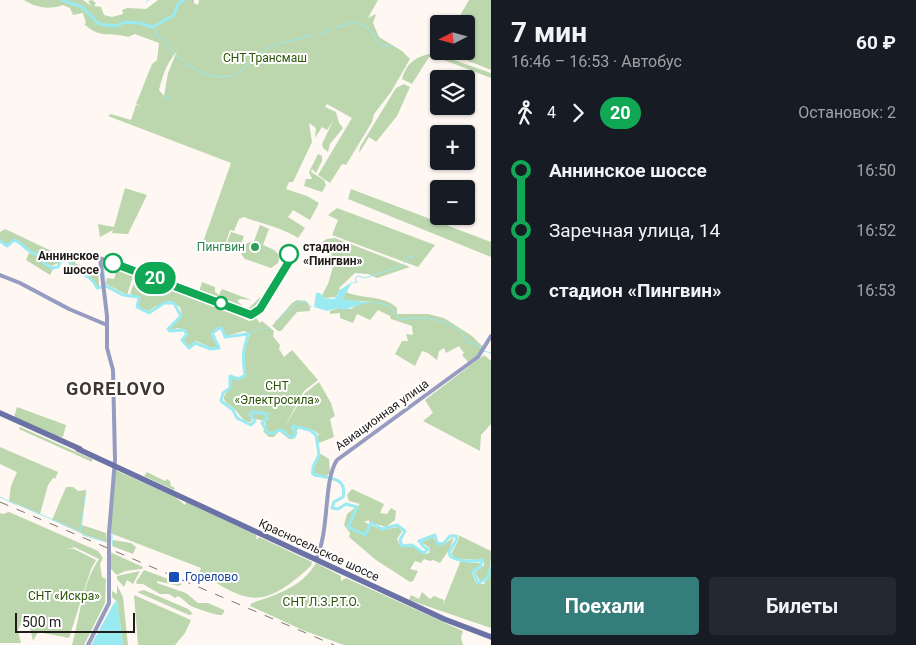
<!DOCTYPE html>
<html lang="ru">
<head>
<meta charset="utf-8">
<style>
  :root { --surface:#171b24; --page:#242831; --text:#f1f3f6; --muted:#9ea1a6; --accent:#357d7a }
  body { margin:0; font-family:Roboto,sans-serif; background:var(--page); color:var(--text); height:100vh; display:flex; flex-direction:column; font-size:19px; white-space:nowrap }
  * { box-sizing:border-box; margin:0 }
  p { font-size:16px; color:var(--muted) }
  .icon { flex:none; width:28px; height:28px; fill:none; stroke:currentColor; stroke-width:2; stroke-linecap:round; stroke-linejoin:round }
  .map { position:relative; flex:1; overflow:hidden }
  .details { display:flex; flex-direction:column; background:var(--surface); width:425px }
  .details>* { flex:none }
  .badge { padding:0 10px; border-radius:16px; font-size:18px; line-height:32px }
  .needle { width:32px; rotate:264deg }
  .tools { position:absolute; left:430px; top:15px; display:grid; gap:10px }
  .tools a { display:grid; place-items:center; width:45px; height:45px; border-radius:5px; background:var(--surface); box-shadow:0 1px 4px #0004; font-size:25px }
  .scale { position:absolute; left:15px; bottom:12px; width:120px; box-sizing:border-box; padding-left:5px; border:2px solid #201b18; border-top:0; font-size:14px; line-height:18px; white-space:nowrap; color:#201b18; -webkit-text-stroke:4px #fff; paint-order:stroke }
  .map>.badge { position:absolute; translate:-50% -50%; box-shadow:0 0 0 2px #fff }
  .legs { display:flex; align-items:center; gap:8px; height:55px; padding:0 20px; font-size:16px }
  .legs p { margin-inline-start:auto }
  .overview { display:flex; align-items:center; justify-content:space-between; height:85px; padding:0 20px }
  h1 { font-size:28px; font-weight:700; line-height:38px }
  .cta { display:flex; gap:10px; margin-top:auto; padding:10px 20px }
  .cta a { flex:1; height:58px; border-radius:5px; background:var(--accent); color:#fff; font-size:20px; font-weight:700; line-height:58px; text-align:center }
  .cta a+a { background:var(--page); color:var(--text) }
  ul { padding:0 20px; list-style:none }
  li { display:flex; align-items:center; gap:18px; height:60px; font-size:19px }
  li i { display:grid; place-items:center; width:8px; height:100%; margin:0 6px; background:currentColor }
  li i::after { content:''; width:12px; height:12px; margin:-6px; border:4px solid; border-radius:50%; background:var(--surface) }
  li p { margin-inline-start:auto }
  li:first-child i { background:linear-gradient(#0000 50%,currentColor 0) }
  li:last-child i { background:linear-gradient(currentColor 50%,#0000 0) }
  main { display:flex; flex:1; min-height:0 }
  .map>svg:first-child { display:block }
</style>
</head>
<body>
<main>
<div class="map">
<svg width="491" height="645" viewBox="0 0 491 645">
  <rect width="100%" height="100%" fill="#fef7f2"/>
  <g fill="#bcd7ae" fill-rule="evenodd">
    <path d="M24,0h59l8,6 -3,-5 4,-1 4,3 -2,3 7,1 3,8 8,2 11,-3 -1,-4 5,-2 19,1 12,-9h36v3l4,2 1,-5h179l-10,18 8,-4 -3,9 6,14 23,14 8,8 -19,33 -17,22 -2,8 -26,43 -4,-1 -12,19 -12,-8 34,-57 -25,-14 -2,3 11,5 3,11 4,5 -13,16 -2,8 -5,-4 -1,-4 11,-23 -6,9 -5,-3 -7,11 1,-10 -7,-5 3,19 -19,40h-4l-3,7 21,7 12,7 -9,17 -17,-10 -5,7 17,11 -7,10c-15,-10 -36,-14 -54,-21l-5,2 -5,12 -4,-1 -8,23 -20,-8 29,-82 -123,-47 3,-2 20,6 5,-15 5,1 -5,-2 16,-40 5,-4 2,-17 -24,-9 -7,3c-19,-6 -26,3 -44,-13l2,-1 -3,-10 -10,2 -3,-7 -7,-3c-13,5 -27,3 -39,-5zM177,51l-9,22 -4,23 -5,-6c5,-18 7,-25 18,-39z"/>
    <polygon points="469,0 491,0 491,70 444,51 466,51 466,24 455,24"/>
    <path d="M434,53l57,20v5l-55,-21h-7l-17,27 -10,-5c5,-18 16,-23 32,-26z"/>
    <polygon points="404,84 410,87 397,116 376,142 369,137 359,153 360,147 396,88"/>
    <polygon points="318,154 322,156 322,161 316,173 312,169 311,172 324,180 326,185 322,192 304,186 306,179 312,179 309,172"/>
    <polygon points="125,188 147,195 128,234 112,233 113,230 100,237 98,224 114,227"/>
    <polygon points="351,189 491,242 491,257 348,199"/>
    <polygon points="337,208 435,245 418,267 332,235 338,220 328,215"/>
    <path d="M260,225l9,4 -6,16c9,4 19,6 15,18l-7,5 -26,-9 -4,-5 4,-10 9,-3z"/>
    <polygon points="5,229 60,255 59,263 51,266 43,261 39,254 32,254 20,242 15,239 8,245 0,240 0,232"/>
    <polygon points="231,232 244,236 238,252 225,247"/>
    <polygon points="335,238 410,267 377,278 368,274 355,273 339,288 340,290 336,297 324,298 322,295 328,284 335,260 330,252 319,244 327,239"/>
    <polygon points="29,253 39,256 43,263 53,269 50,275 26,260"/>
    <path d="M70,253l7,2 1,4 -3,4 22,12 1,-10 1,21h-2c-4,-8 -13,-13 -21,-14l-9,-15z"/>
    <polygon points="117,270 133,276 127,295 106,284 107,278 114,279"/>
    <path d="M136,277l73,25 40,19 7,-3 4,5 2,-2 12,10 -1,5 7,9 -1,4 5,8 8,-7 26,30 -14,11 -19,35 20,-33 14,-11 12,21 4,13 -5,3 4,18 -15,6 -2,-6 2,-3 -8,-5 -12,-3 -6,13h-4l-10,-8 -5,6h-5l-6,-6 3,-3 -1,-7 -14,-3 1,4c-11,0 -11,-8 -19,-14 -3,-3 -6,-4 -9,-8v-4l7,-10v-8l7,2 8,-5 -2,-7v-18l6,-16 -6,-3 -18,5 -7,-9 -8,7 7,12 -1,2h-5l-16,-7 -7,5 -6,-7 4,-4 -1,-4 -8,-3 -8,2 -2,-2 14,-12 -2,-9 -10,-6 -16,6 -5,4 -9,-3 -2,-3 2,-8 -10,-3z"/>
    <polygon points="202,282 215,287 215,292 219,295 222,289 251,300 240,299 237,301 245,308 249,308 260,297 261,298 251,311 199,292"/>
    <path d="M346,292c16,7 38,3 51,16v6h31l16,4 28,18 12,12 -6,8 -9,7 -7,-8 2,-2 -5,-7 -13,7 -2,-5 -5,3 -2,9 -9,-7 -6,-2 -7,15 -20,-12 7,-13h6l-2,-7 7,1 -1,-9 -21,-7 -1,-3 -12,-6 -8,10 -13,-6 -4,9 -13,-5v-5l-10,1v-3l9,-3 12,1 11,-7h11l-29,-2 -1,-1z"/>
    <polygon points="297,300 306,301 310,307 310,311 297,312 281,331 278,331 272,326 292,303"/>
    <polygon points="484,355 491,361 491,424 481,435 480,451 423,421 433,413 425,400"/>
    <polygon points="17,407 66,425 63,437 56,436 14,417"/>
    <polygon points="20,427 92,459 92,462 19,429"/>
    <polygon points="0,447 58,472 55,479 53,478 48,485 40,514 9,501 11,486 17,472 0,464"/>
    <polygon points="321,454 329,459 330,473 325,477 315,477 311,473 317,456"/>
    <path d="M115,470l60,27 10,8 1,-3 70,33 1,5 2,-3 53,25 -1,4c-16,14 -39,36 -63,31 -17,-3 -33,-16 -49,-24l2,-5 -91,-35z"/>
    <polygon points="147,472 165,481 167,479 170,481 171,486 175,488 174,490 144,476"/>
    <polygon points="66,487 73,487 78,491 86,490 82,525 106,533 107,542 85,535 52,520"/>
    <polygon points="352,489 384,504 380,513 387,514 391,508 396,511 395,520 386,527 369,522 369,520 364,522 382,530 398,527 402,531 397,539 401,547 412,546 425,554 429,553 430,548 421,542 433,537 437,544 443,545 454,537 449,550 440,563 433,560 430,561 424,559 421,563 415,561 410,569 418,571 413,581 410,582 376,560 349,537 350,533 344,525 347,514 360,504 349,501 347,495"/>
    <path d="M9,512l89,39 5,7 -3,6 2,13 4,2 -1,24 -21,42h-12c8,-28 10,-61 27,-86l-27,-13 2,2 -8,1h8l22,11 -5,9 -22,69 -31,-6 -5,9 -3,-13 -10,-3 -2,6 3,12h-21v-130l3,1z"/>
    <path d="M458,535l33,16c0,11 0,25 -10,32l-6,-11 9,-7v-5l-28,-1 -5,-5 8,-15z"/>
    <polygon points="113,540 131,543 136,547 133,554 112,546"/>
    <polygon points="110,552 143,567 142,569 125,571 117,575 111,569"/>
    <polygon points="461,560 471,563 482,563 472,573 476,583 484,584 491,572 491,628 409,600 411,595 419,599 422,592 430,599 434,596 444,600 443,605"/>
    <path d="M316,563l25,13v5l5,-3 117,53 -2,7 2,7h-119l-39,-14 -55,-25 2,-3c24,-8 50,-16 64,-40z"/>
    <path d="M144,570l38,14 -3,2 -22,-5v2l29,10 12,10h10l16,7v2l-2,3c-4,1 -27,-7 -31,-9 -5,-3 -7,-7 -13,-10l-3,2 -6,-4h-9l-17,-10h-6l-1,-2z"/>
    <polygon points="140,571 133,584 127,580 124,587 117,579 117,576"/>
    <polygon points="117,585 123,597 128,645 123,645 117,602 112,597 112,591 117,594"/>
    <polygon points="144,590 188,609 193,614 189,615 137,592"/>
    <polygon points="134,595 191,620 185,633 175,645 138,645"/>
  </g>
  <g fill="#9aeaf2">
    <path d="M352,282l-9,17 29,4c-12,0 -18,5 -30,7l-3,-2 -12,3 -13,-4 2,-14h4l4,5 10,1 4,-4 -1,-3z"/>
    <polygon points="117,601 123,645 91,645 114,603"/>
  </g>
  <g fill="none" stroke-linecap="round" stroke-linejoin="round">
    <g stroke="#9aeaf2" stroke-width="1">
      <polyline points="146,2 149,0"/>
      <path d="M154,26l3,10c12,6 16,22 26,24"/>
      <polyline points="335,28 355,22 368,28 380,45 392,46"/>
      <polyline points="320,34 332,29"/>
      <polyline points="264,50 281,43 316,34"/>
      <path d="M185,63c20,11 26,17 49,12"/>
      <polyline points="238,74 262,51"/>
      <polyline points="164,96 171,99"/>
      <polyline points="103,262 108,264"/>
      <polyline points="404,263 409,257 414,257"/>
      <polyline points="103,264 106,286"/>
      <polyline points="110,265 139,275"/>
      <polyline points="353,283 357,282 355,278 358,276 365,278 404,265"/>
      <polyline points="173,287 191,294"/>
      <path d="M372,302l16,3 13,15c17,-5 47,-1 60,12 3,3 4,7 6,10l9,2 5,4"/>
      <polyline points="219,305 232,312"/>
      <polyline points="234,313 245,318"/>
      <polyline points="249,317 256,317"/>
      <polyline points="276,321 298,302 305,301 312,307"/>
      <polyline points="264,329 268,328"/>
      <polyline points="248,334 260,329"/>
      <polyline points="484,351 491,353"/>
      <polyline points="0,497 17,505"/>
      <polyline points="21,506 81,532 83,535 106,542"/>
      <polyline points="84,506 86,490"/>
      <polyline points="80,531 83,513"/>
      <polyline points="112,533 112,539"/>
      <polyline points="112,540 113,545"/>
    </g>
    <g stroke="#9aeaf2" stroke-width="3">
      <polyline points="62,0 82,7 99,24 116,26 125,22 139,23 153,27 174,15 178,4 184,0"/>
      <path d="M0,241l7,5 7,-6c11,4 12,13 25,15l5,8 8,5 6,-1 3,-7 6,-2 9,15c9,0 17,6 21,15l9,-2 17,9 15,2 1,1 -2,9 12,6 15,-10h10l7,13 -13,13 2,2 14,-1 3,4 -5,6 7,8 6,-5 16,6 8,-1 -7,-15 7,-5 3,1 3,8 23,-3c-5,18 -6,21 -3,41l-6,4 -9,-3v12l-7,5 -2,8 12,9 4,8 14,7 4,-4 -5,-7 2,-2 15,2v5l-5,4 6,10h6l5,-3 5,1 4,5 6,1 2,-4 -4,-5 1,-2 17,4 6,5 3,20 -6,12v7c12,5 35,1 30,23l-9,5 -2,6 6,1 8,-5 11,3 -9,20 17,8 6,-12 11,6 15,-4 8,6 -5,9 2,6 10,-1 12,8 4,-4 -4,-2 -5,-6 16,-6 2,8 6,1 7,-8h6l1,3 -8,13 1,4c9,6 23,6 33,4l-3,7 -7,4 5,12 9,-4 4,-11"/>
    </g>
    <g stroke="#969cc1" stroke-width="4">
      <polyline points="0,275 20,283 69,309 107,325"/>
      <path d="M316,559c14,-28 7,-78 21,-99l141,-103 13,-21"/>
      <polyline points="88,645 109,603 109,533 115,460 113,370 107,348 107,316 100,258 251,315 260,309 294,254"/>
    </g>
    <g stroke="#6b73a6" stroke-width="5.5">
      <polyline points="0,413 80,449"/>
      <polyline points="78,449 444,619 491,637"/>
    </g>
    <polyline stroke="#7c7773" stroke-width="1" stroke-dasharray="9 9" stroke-linecap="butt" points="0,502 334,645"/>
  </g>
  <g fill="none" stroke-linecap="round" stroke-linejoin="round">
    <g stroke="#fff" stroke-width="11">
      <polyline id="line-1" points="113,263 251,315 260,309 290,260 289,254"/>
    </g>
    <use href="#line-1" stroke="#10a855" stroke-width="8"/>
  </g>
  <circle fill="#2e9e5b" stroke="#fff" stroke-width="2" cx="255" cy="247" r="5"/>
  <g fill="#fff" stroke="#10a855" stroke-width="2.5">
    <circle cx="289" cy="254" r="9"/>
    <circle cx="113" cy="263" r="9"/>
    <circle cx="221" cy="303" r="6"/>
  </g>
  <rect fill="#1a4fb4" stroke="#fff" stroke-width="2" x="168" y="571" width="12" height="12" rx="2.5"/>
  <g text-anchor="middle" stroke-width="4" stroke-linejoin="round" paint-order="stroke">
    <g font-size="12" fill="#2b5308" stroke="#fff">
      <text x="265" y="62">СНТ Трансмаш</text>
      <text x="277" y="390">СНТ<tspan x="277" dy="14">«Электросила»</tspan></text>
      <text x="64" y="600">СНТ «Искра»</text>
      <text x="321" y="606">СНТ Л.З.Р.Т.О.</text>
    </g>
    <g font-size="12" fill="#27864d" stroke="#fff" text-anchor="end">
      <text x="245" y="251">Пингвин</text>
    </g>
    <g font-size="12" font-weight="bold" fill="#201b18" stroke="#fff" text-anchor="start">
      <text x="303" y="251">стадион<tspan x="303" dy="14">«Пингвин»</tspan></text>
      <text x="99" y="260" text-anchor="end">Аннинское<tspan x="99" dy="14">шоссе</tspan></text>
    </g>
    <g font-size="12" fill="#201b18" stroke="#fff">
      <text transform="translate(382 415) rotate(-36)" y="4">Авиационная улица</text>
      <text transform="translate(319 550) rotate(25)" y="4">Красносельское шоссе</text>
    </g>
    <g font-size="12" fill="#164399" stroke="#fff" text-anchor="start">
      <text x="185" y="581">Горелово</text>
    </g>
    <g font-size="18" font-weight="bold" letter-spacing="1" fill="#403630" stroke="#fff">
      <text x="116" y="395">GORELOVO</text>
    </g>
  </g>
</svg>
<div class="tools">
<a><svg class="needle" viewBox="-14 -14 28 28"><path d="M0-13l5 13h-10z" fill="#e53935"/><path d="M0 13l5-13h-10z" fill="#9ea1a6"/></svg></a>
<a><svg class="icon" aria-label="layers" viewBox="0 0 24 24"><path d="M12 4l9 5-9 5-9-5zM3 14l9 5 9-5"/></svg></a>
<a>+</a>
<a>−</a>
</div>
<div class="scale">500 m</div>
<b class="badge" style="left:155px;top:278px;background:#10a855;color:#fff">20</b>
</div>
<section class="details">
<div class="overview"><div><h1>7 мин</h1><p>16:46 – 16:53 · Автобус</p></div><b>60 ₽</b></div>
<div class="legs"><svg class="icon" aria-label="walk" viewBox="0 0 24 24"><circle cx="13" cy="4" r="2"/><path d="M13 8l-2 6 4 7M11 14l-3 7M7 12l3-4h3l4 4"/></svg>4<svg class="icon" aria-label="forward" viewBox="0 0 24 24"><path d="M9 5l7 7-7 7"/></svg><b class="badge" style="background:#10a855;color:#fff">20</b><p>Остановок: 2</p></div>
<ul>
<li><i style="color:#10a855"></i><b>Аннинское шоссе</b><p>16:50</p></li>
<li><i style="color:#10a855"></i><span>Заречная улица, 14</span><p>16:52</p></li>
<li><i style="color:#10a855"></i><b>стадион «Пингвин»</b><p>16:53</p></li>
</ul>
<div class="cta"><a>Поехали</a><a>Билеты</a></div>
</section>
</main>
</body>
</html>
